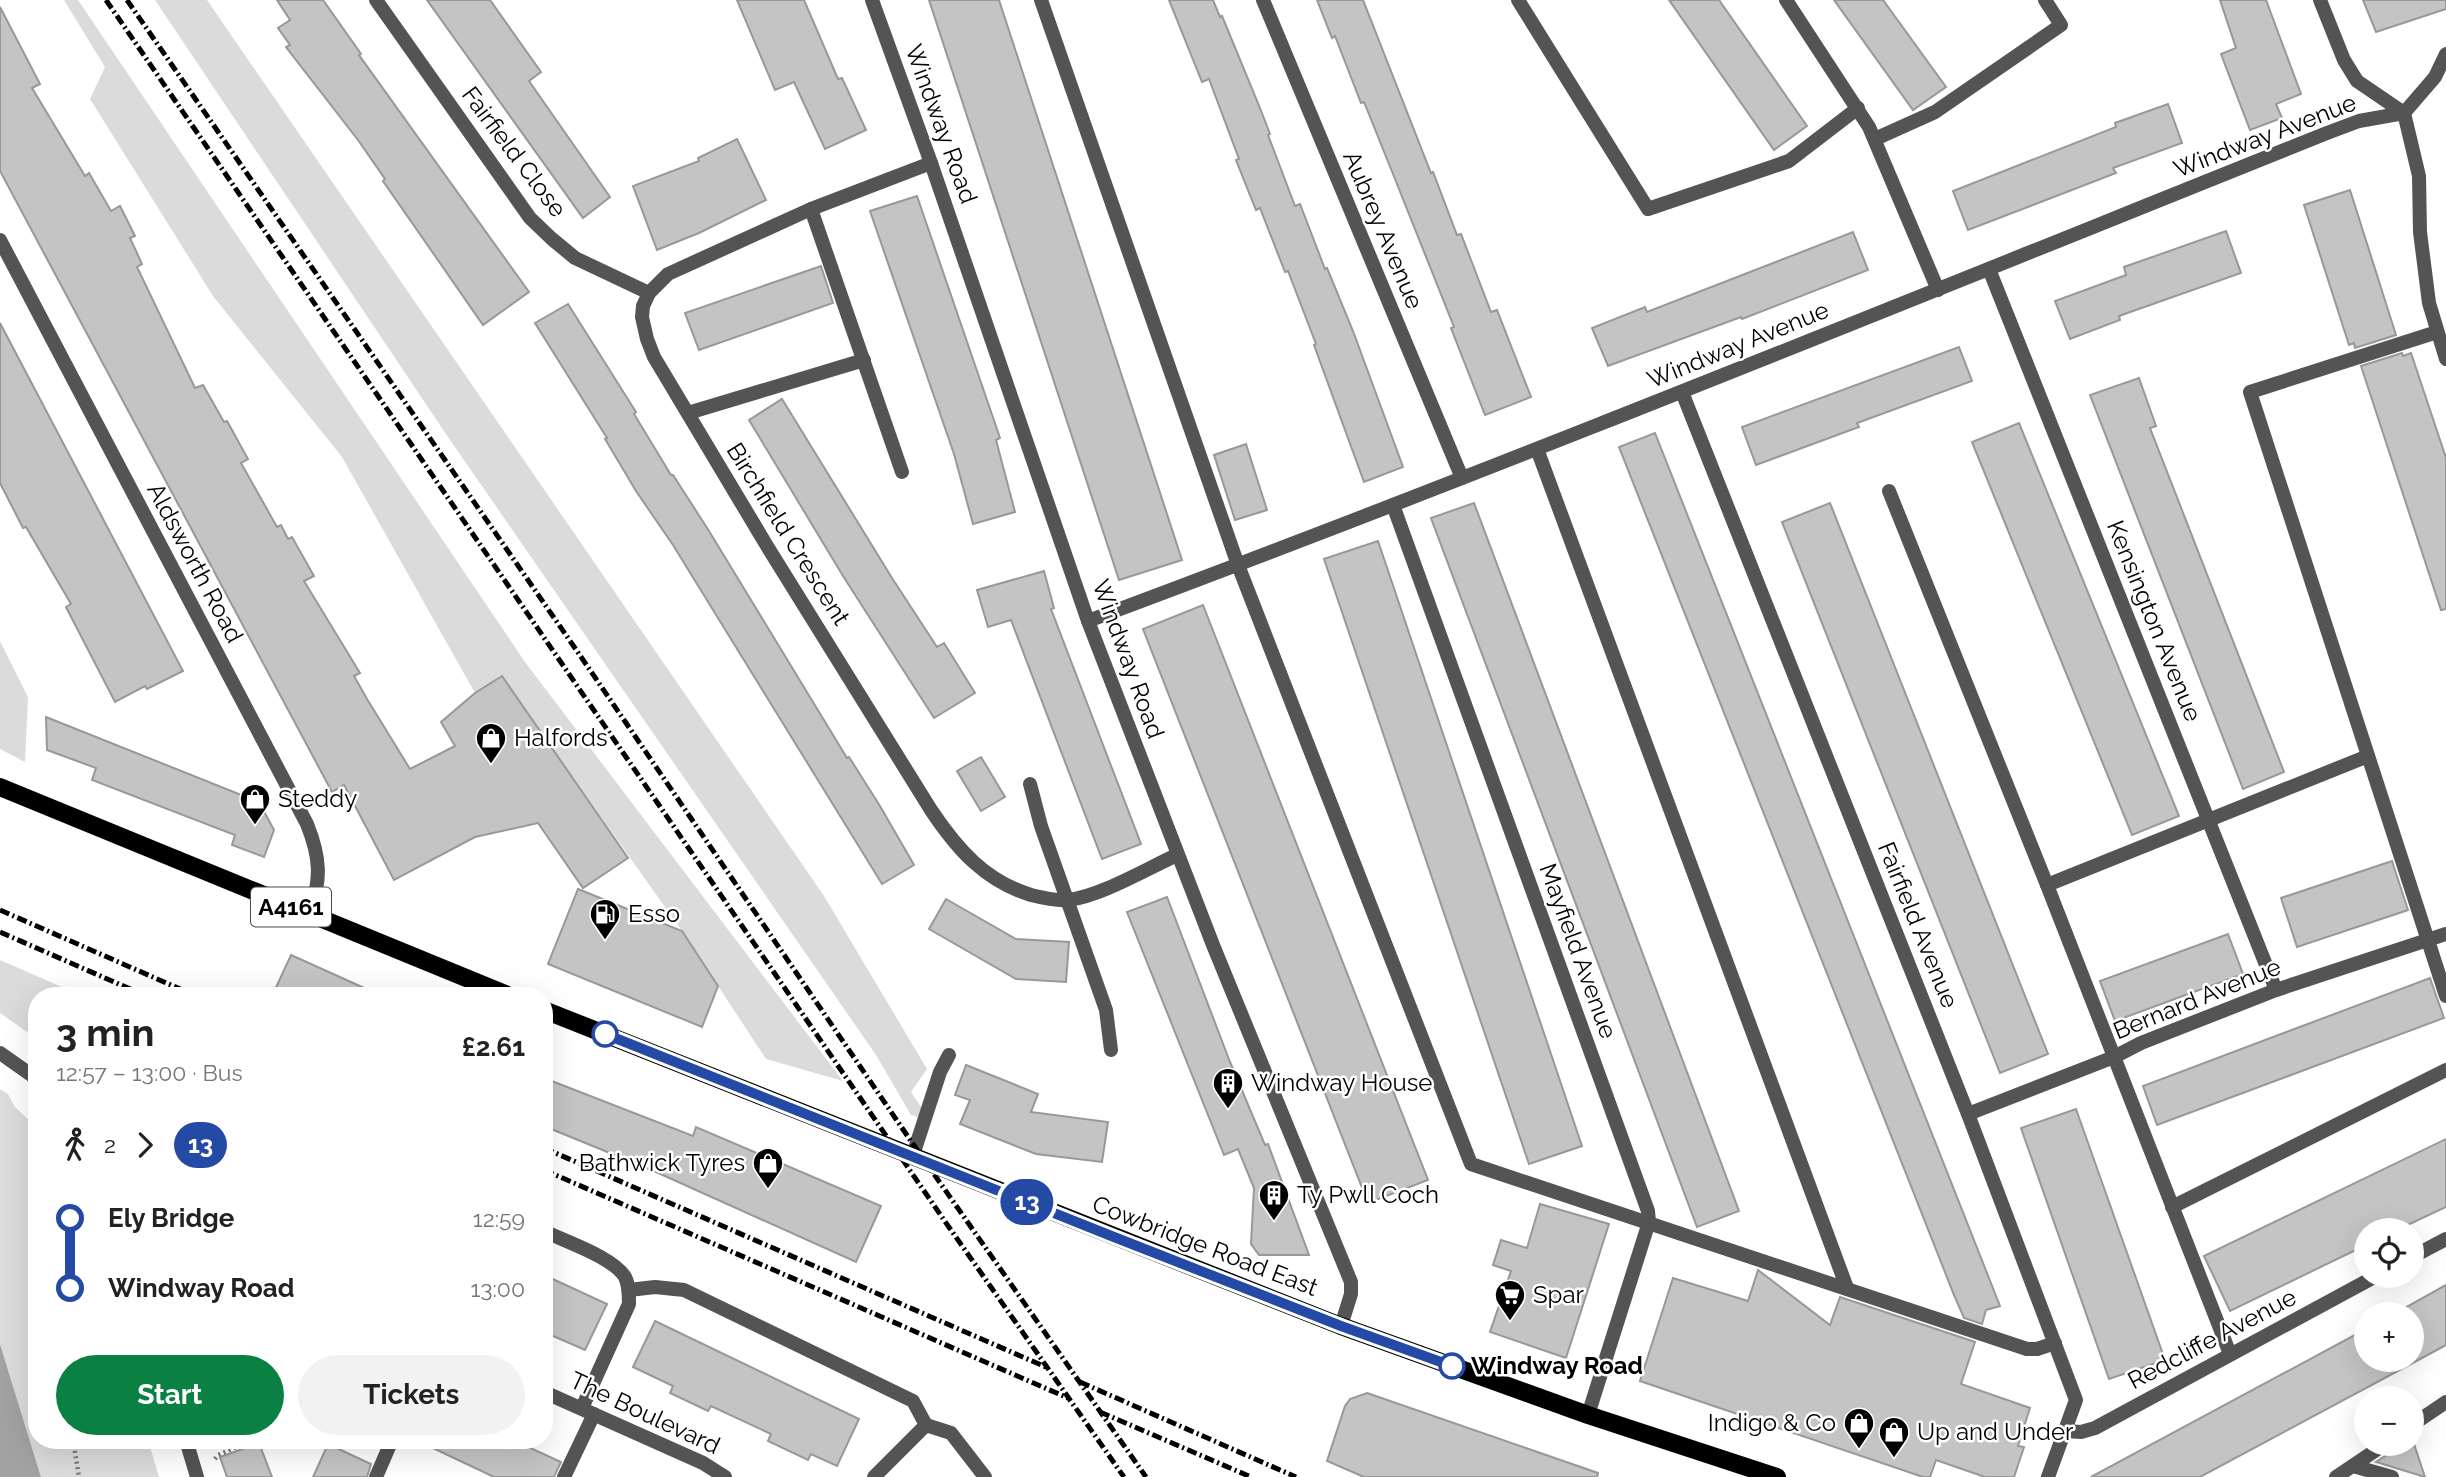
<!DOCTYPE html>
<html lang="en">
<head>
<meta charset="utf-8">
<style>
  :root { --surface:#fff; --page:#f2f2f2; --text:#222; --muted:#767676; --accent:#0b8043 }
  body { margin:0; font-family:Raleway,sans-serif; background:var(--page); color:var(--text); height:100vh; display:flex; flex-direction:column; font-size:26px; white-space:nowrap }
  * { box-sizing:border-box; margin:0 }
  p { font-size:23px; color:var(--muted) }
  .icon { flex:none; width:38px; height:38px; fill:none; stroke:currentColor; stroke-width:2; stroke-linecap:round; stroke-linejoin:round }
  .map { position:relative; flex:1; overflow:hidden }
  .sheet { position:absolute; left:28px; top:987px; width:525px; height:462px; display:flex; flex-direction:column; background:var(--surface); border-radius:28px; box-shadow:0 7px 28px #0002 }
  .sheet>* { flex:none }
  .badge { padding:0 14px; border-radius:23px; font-size:24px; line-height:46px }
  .fabs { position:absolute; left:2354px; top:1218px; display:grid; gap:14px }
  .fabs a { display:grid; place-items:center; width:70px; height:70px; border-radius:50%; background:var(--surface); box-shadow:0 7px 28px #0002; font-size:35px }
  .map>.badge { position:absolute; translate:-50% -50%; box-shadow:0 0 0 4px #fff }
  .legs { display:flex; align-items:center; gap:10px; height:77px; padding:0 28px; font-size:23px }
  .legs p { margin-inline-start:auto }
  .head { display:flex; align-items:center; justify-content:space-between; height:119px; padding:0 28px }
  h1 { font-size:38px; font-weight:700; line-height:52px }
  .cta { display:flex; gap:14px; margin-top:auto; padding:14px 28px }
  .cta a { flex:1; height:80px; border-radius:42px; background:var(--accent); color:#fff; font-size:28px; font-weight:700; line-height:80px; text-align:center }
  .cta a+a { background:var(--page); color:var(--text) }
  ul { padding:0 28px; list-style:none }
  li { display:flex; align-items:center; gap:24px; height:70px; font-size:26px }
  li i { display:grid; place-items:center; width:10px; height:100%; margin:0 9px; background:currentColor }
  li i::after { content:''; width:18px; height:18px; margin:-9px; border:5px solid; border-radius:50%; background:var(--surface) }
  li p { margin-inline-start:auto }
  li:first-child i { background:linear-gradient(#0000 50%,currentColor 0) }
  li:last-child i { background:linear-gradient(currentColor 50%,#0000 0) }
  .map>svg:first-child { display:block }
</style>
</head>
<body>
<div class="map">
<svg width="2446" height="1477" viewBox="0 0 2446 1477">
  <rect width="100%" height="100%" fill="#fff"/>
  <g fill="#dbdbdb">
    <polygon points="64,0 78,0 525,662 843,1081 766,1059 682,931 502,677 475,693 342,457 213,296 90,99 105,67"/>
    <polygon points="155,0 207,0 824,896 927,1069 911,1092 931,1121 911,1115 876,1055 448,437"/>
    <polygon points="0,641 28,697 25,762 0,749"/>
    <polygon points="0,960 78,994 37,996 37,1039 0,1013"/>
    <polygon points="0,1089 8,1094 15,1107 37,1128 37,1440 148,1440 159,1477 41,1477 0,1344"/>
  </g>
  <polygon fill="#a2a2a2" points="0,1344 41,1477 0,1477"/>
  <g fill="#c4c4c4" stroke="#989898" stroke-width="2">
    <polygon points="277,0 323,0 361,54 359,55 529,292 483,325 383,181 385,179 358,140 286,47 290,45 278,28 290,20"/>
    <polygon points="427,0 490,0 541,72 529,81 610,197 583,218"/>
    <polygon points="737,0 804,0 838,79 842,78 866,130 825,149 794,82 775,90"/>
    <polygon points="929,0 999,0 1182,560 1119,580"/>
    <polygon points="1169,0 1213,0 1220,17 1222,16 1260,108 1270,134 1268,135 1295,206 1300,204 1325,269 1327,268 1353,331 1403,467 1364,482 1314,345 1316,344 1288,271 1285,272 1260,208 1256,210 1236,160 1239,159 1209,79 1202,82"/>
    <polygon points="1317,0 1363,0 1431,173 1433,172 1457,235 1461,234 1491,312 1497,310 1531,397 1485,415 1451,328 1454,327 1393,174 1364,102 1361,103 1335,36 1332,38"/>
    <polygon points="1669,0 1719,0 1807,126 1774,150"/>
    <polygon points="1834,0 1883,0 1946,87 1913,110"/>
    <polygon points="2220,0 2266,0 2301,94 2276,104 2282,118 2250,130 2221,54 2236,48"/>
    <polygon points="2363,0 2446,0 2446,9 2376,32"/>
    <polygon points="0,7 40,84 32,88 85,176 89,173 111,211 120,206 135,236 130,238 142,264 137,267 195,388 203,385 224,422 227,421 248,459 241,463 277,527 281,525 288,539 292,537 314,576 304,581 360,673 354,676 367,699 410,769 455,746 441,722 475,693 502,676 628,858 583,888 538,823 475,837 394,880 344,785 332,792 0,171"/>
    <polygon points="2168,104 2182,143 2113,168 2116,173 1968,230 1953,191 2116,127 2115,123"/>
    <polygon points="737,139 766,200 699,233 657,250 633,186 699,161 698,158"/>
    <polygon points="2350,190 2396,335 2355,348 2354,343 2349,345 2304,205"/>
    <polygon points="917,196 1000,438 996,440 1015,512 973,524 954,454 870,211"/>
    <polygon points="2226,231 2241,273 2119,316 2120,320 2070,339 2055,301 2126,275 2124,267"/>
    <polygon points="1853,232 1868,270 1742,319 1741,317 1608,366 1592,328 1645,307 1647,312"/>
    <polygon points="821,266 833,303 699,350 685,313"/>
    <polygon points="568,304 636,412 634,414 671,475 673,475 709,531 847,758 849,757 880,806 914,865 882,884 673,545 636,491 605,439 607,438 535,323"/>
    <polygon points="0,323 183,671 147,689 145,686 115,702 66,607 71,604 26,527 23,528 0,483"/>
    <polygon points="1959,347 1972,381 1857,423 1859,427 1756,465 1742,427"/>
    <polygon points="2402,353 2403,356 2411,353 2446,458 2446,609 2441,610 2361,366"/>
    <polygon points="2139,378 2156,426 2150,428 2284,772 2243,789 2090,395"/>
    <polygon points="782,399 892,578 937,647 944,643 975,693 934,718 843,576 749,420"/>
    <polygon points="2019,423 2179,816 2132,835 1972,442"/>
    <polygon points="1655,433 2000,1306 1986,1310 1982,1324 1964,1318 1954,1295 1619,447"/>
    <polygon points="1246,444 1267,510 1235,520 1214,455"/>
    <polygon points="1474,503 1739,1211 1697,1227 1431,518"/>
    <polygon points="1830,503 2048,1054 2000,1073 1782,522"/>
    <polygon points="1378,541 1582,1146 1529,1164 1324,559"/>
    <polygon points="1044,571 1054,608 1051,609 1141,844 1102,859 1011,620 988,627 977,590"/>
    <polygon points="1203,605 1428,1180 1368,1203 1143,629"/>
    <polygon points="46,717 259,802 274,830 264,857 232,845 235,835 92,780 96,768 47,750"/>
    <polygon points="981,757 1005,797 981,811 957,771"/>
    <polygon points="2392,861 2408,910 2297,947 2281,898"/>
    <polygon points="578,889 682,931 718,986 702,1027 548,964"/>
    <polygon points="1167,897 1230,1062 1265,1145 1268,1144 1309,1255 1259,1255 1251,1244 1254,1188 1238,1149 1224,1155 1127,912"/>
    <polygon points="946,899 1016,939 1069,942 1066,982 1016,979 929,929"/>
    <polygon points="2228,934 2243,974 2115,1021 2100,981"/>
    <polygon points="291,955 382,996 272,996"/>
    <polygon points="2430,978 2444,1018 2157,1125 2143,1086"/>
    <polygon points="966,1065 1038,1094 1031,1112 1108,1122 1102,1162 1036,1154 960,1124 970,1100 955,1095"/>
    <polygon points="544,1078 693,1136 696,1127 881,1206 856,1262 656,1172 544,1126"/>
    <polygon points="2076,1109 2165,1360 2109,1379 2021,1128"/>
    <polygon points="2446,1139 2446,1207 2397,1230 2366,1230 2366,1245 2230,1311 2204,1256"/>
    <polygon points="1540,1204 1609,1224 1566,1358 1490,1332 1511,1271 1493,1265 1501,1240 1527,1248"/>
    <polygon points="1758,1270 1830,1325 1840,1297 1975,1342 1961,1384 2030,1408 2018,1446 2024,1447 2014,1477 1985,1477 1936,1460 1930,1477 1923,1477 1640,1381 1673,1278 1748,1301"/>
    <polygon points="544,1275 607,1304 585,1350 544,1332"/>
    <polygon points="2446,1285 2446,1345 2409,1365 2200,1477 2091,1477 2366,1329 2366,1360 2412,1360 2412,1314 2394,1314"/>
    <polygon points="655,1321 859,1419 837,1466 811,1454 808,1460 768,1441 771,1434 711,1406 708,1411 670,1393 673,1386 633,1367"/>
    <polygon points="1367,1393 1598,1473 1597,1477 1364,1477 1327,1461 1345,1406 1350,1399"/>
    <polygon points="2412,1438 2425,1477 2376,1462 2404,1444 2412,1444"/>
    <polygon points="416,1440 513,1440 561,1462 554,1477 494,1477"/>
    <polygon points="259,1443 272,1477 227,1477 220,1457"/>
    <polygon points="328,1444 371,1464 367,1477 313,1477"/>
  </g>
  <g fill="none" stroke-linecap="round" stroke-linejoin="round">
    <g stroke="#767676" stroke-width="4.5" stroke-dasharray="2 3.5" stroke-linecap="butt">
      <polyline points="37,1110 37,1151"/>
      <polyline points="37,1173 34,1189 37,1209"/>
      <polyline points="73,1440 79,1477"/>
      <polyline points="215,1459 218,1455 239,1446 237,1440"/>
    </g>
    <g stroke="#545454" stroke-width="14">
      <polyline points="1041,0 1238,565 1471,1164 2027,1349 2037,1349 2055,1343"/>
      <polyline points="1518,0 1648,209 1789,161 1858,108"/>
      <polyline points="1875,139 1935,112 2061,25 2045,0"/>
      <polyline points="811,209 902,472"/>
      <polyline points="2437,332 2250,392 2446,996"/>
      <polyline points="688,413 864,360"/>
      <polyline points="1537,449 1847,1288"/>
      <polyline points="1889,491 2047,885 2230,1354"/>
      <polyline points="1030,784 1041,826 1106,1010 1111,1050"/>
      <polyline points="2047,885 2368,756"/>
      <polyline points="913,1155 940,1072 949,1055"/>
      <polyline points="2172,1207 2446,1070"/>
      <path d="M544,1231c22,11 69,26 81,46 4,8 4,18 4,27l-47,104"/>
      <polyline points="629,1290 655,1287 684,1290 913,1401 926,1425"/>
      <polyline points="2412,1425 2446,1402"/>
      <polyline points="2353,1466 2392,1477"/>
      <polyline points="564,1477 594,1414"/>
      <polyline points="874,1477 926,1425 951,1433 985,1477"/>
      <polyline points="2336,1477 2385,1444"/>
    </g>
    <g stroke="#545454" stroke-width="14">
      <polyline points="376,0 530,218 552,239 575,258 649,293"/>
      <polyline points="872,0 931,163 1088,621 1213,945 1351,1282 1351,1294 1341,1326"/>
      <polyline points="1263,0 1462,478"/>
      <polyline points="1786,0 1869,127 1938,290"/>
      <polyline points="2320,0 2344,60 2357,81 2404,113"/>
      <polyline points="2404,113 2419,176 2420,232 2429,303 2446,359"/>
      <polyline points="2404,113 2435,77 2446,54"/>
      <path d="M931,163l-120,46 -143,65 -19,19 -6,13 -1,11 5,22 7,18 113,189 164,264c26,39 54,71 100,85 12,3 25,6 37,5 33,-4 78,-31 109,-45"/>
      <path d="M0,240l307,584c14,35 14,55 3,90"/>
      <polyline points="1989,269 2276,990"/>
      <polyline points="1682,392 1968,1114 2076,1400 2048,1477"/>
      <polyline points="1393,505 1648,1211 1649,1222 1588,1415"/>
      <path d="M1088,621c416,-155 827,-323 1239,-488l32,-12 45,-8"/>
      <polyline points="0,1053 37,1079"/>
      <polyline points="1968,1114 2114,1057 2141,1043 2276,990 2446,934"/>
      <polyline points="2412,1257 2446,1239"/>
      <polyline points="544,1392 703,1463 725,1477"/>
      <polyline points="2066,1431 2081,1432 2095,1428 2376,1276"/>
      <polyline points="186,1440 197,1477"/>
      <polyline points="376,1477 392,1440"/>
    </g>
    <g stroke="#000" stroke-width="18">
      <polyline points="0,787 510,996"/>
      <polyline points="544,1010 1341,1326 1588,1415 1777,1477"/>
    </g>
    <g stroke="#000" stroke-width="5" stroke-dasharray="10 3.5 2 3.5" stroke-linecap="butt">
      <polyline points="106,0 944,1220 1124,1477"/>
      <polyline points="127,0 577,651 915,1147 1146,1477"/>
      <polyline points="0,910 196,996"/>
      <polyline points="0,932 146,996"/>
      <polyline points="544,1148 1048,1368"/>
      <polyline points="544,1170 1068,1398"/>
      <polyline points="1080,1382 1296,1477"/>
      <polyline points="1100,1412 1251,1477"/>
    </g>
  </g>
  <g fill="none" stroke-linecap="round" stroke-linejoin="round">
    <g stroke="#fff" stroke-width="16">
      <polyline id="line-1" points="605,1034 1114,1237 1341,1326 1452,1366"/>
    </g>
    <use href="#line-1" stroke="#244aa5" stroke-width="10"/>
  </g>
  <defs>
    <g id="shop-pin" transform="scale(1.575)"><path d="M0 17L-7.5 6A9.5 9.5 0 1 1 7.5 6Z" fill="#000" stroke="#fff"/><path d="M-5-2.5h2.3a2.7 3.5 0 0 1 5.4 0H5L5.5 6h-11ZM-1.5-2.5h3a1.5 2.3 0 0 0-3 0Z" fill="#fff"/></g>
    <g id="fuel-pin" transform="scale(1.575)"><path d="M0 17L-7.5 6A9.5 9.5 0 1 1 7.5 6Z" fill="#000" stroke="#fff"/><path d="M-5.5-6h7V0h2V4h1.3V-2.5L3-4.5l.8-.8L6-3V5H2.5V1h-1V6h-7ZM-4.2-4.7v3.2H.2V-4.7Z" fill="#fff"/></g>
    <g id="building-pin" transform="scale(1.575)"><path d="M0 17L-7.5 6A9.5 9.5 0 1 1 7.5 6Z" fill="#000" stroke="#fff"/><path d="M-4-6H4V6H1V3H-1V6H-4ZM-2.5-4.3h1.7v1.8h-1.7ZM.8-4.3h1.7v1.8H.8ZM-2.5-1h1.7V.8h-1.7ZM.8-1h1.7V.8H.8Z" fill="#fff"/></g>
    <g id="supermarket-pin" transform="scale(1.575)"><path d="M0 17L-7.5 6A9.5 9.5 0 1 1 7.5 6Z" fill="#000" stroke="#fff"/><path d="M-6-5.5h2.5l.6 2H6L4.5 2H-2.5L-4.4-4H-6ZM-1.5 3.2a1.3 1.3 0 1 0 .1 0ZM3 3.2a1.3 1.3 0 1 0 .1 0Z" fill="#fff"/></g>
  </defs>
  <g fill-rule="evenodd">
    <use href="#shop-pin" x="491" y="738"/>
    <use href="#shop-pin" x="255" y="799"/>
    <use href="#fuel-pin" x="605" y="914"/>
    <use href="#building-pin" x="1228" y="1083"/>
    <use href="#shop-pin" x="768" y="1163"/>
    <use href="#building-pin" x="1274" y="1195"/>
    <use href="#supermarket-pin" x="1510" y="1295"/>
    <use href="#shop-pin" x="1859" y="1423"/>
    <use href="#shop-pin" x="1894" y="1432"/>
  </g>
  <g fill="#fff" stroke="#244aa5" stroke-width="3.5">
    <circle cx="605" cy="1034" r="12"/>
    <circle cx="1452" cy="1366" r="12"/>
  </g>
  <g text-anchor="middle" stroke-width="5" stroke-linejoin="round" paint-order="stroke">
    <rect fill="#fff" stroke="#4c4c4c" stroke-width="2" x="251" y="887.5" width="80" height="39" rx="5"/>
    <g font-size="23" font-weight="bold" fill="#000">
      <text x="291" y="915">A4161</text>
    </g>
    <g font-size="24" fill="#000" stroke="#fff">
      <text transform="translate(941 124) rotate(70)" y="8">Windway Road</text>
      <text transform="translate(2265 136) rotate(-21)" y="8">Windway Avenue</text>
      <text transform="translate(514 152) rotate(53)" y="8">Fairfield Close</text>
      <text transform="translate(1383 230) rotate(67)" y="8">Aubrey Avenue</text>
      <text transform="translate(1738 345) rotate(-22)" y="8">Windway Avenue</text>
      <text transform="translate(788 534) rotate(58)" y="8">Birchfield Crescent</text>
      <text transform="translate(195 563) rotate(62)" y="8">Aldsworth Road</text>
      <text transform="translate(2154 621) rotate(68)" y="8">Kensington Avenue</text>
      <text transform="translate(1128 659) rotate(70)" y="8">Windway Road</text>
      <text transform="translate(1918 925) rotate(68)" y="8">Fairfield Avenue</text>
      <text transform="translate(1578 951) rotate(70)" y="8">Mayfield Avenue</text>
      <text transform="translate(2197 999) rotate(-22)" y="8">Bernard Avenue</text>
      <text transform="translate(1205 1246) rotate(21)" y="8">Cowbridge Road East</text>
      <text transform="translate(2212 1339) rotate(-28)" y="8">Redcliffe Avenue</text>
      <text transform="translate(645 1413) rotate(25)" y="8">The Boulevard</text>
    </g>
    <g font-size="24" fill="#000" stroke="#fff" text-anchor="start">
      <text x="514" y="746">Halfords</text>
      <text x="278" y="807">Steddy</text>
      <text x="628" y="922">Esso</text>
      <text x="1251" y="1091">Windway House</text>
      <text x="745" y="1171" text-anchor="end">Bathwick Tyres</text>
      <text x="1297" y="1203">Ty Pwll Coch</text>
      <text x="1533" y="1303">Spar</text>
      <text x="1836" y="1431" text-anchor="end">Indigo &amp; Co</text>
      <text x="1917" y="1440">Up and Under</text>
    </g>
    <g font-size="24" font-weight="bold" fill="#000" stroke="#fff" text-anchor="start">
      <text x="1471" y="1374">Windway Road</text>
    </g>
  </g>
</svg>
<div class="fabs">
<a><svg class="icon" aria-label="locate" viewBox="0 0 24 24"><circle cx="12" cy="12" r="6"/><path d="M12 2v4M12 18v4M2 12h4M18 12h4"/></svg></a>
<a>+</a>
<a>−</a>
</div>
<b class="badge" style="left:1027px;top:1202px;background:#244aa5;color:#fff">13</b>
<section class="sheet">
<div class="head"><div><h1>3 min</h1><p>12:57 – 13:00 · Bus</p></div><b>£2.61</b></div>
<div class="legs"><svg class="icon" aria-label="walk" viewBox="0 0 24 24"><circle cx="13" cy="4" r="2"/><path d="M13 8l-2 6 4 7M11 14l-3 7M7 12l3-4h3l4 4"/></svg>2<svg class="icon" aria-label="forward" viewBox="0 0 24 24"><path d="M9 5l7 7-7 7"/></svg><b class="badge" style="background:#244aa5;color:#fff">13</b></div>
<ul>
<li><i style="color:#244aa5"></i><b>Ely Bridge</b><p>12:59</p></li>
<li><i style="color:#244aa5"></i><b>Windway Road</b><p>13:00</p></li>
</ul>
<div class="cta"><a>Start</a><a>Tickets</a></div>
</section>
</div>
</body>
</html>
